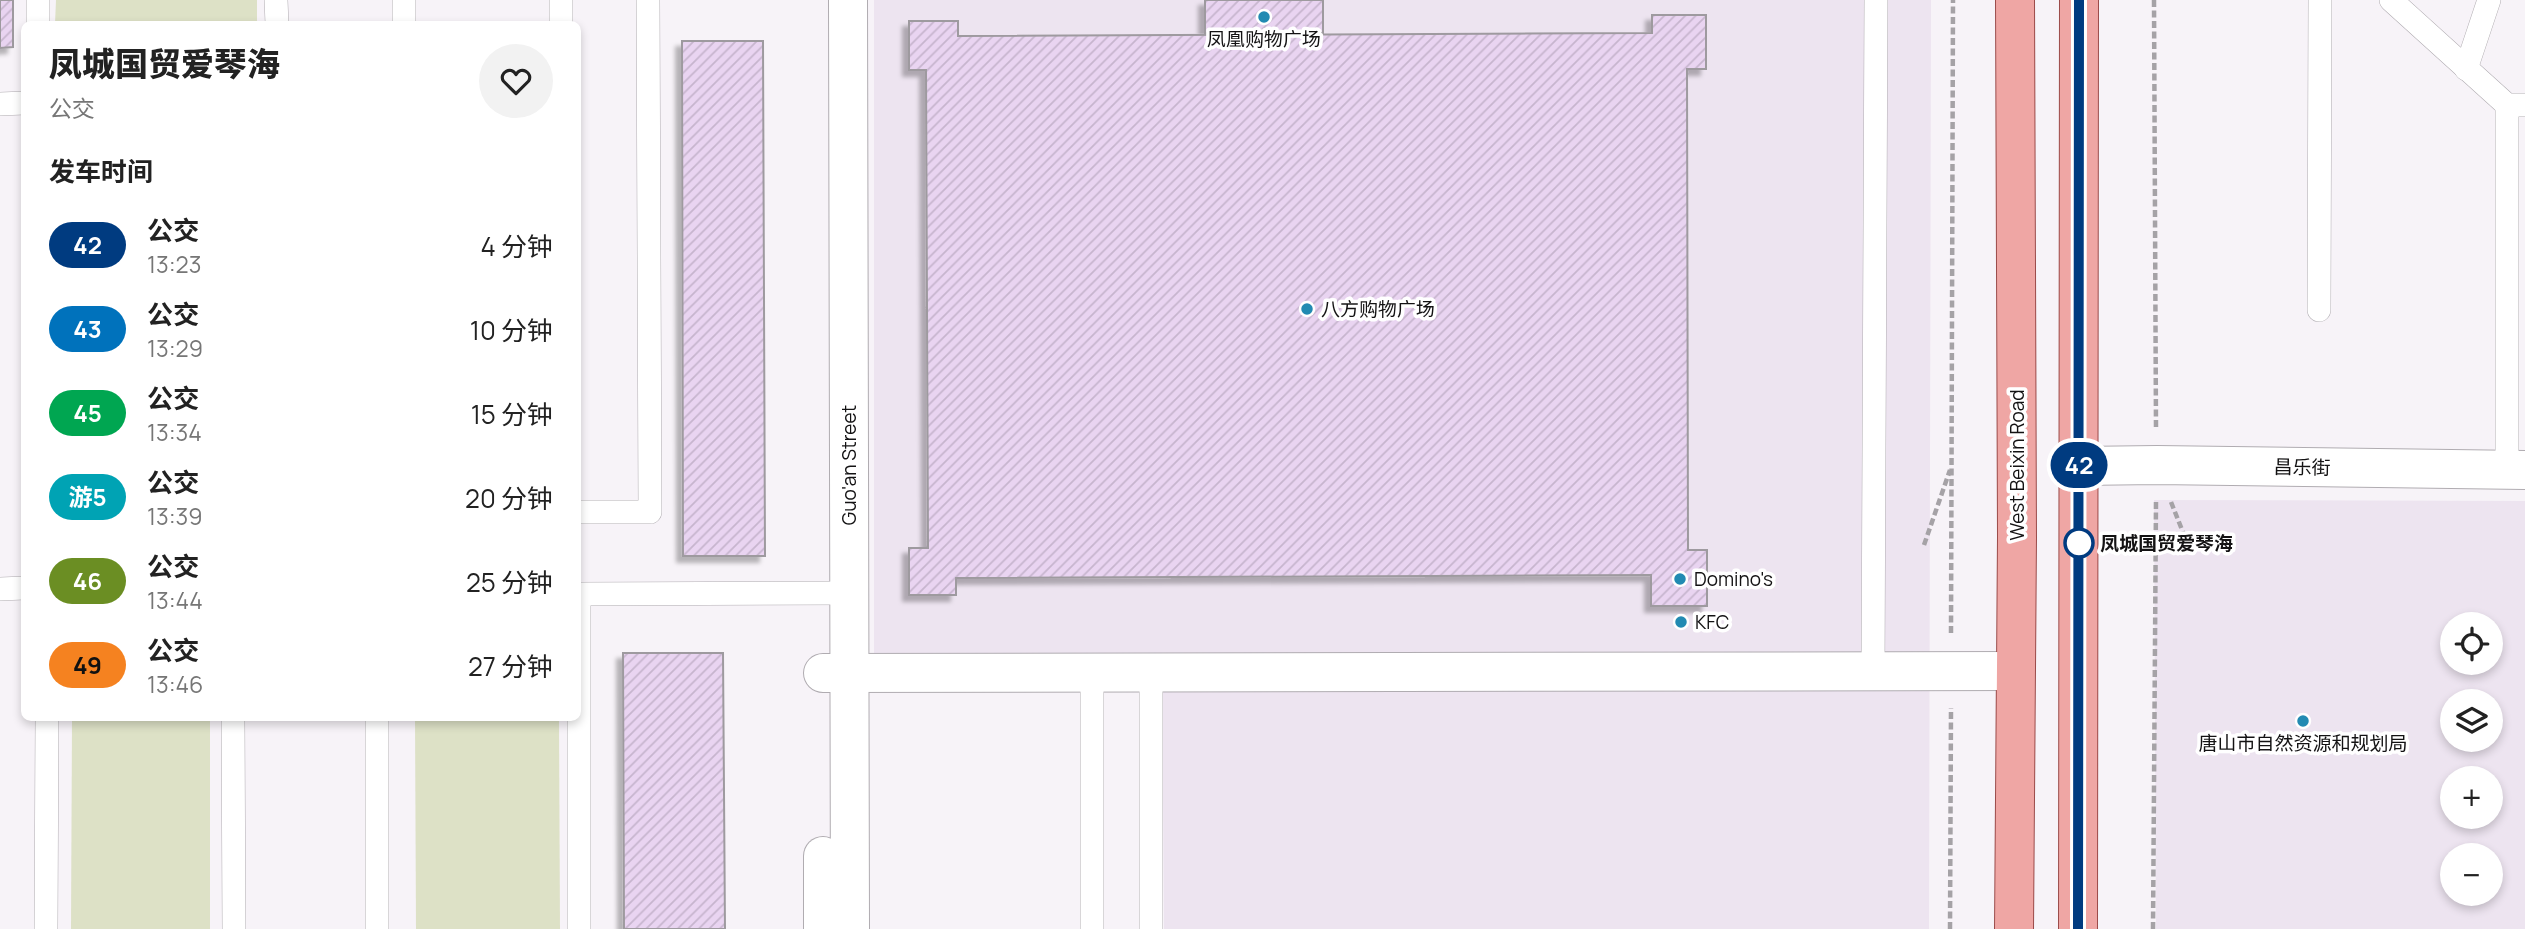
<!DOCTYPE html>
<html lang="zh">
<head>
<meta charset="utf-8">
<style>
  :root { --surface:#fff; --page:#f2f2f2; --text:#222; --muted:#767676 }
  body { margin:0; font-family:Manrope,"Noto Sans SC",sans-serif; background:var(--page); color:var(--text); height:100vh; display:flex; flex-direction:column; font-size:26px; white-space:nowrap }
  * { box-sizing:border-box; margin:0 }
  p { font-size:23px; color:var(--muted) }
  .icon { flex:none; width:38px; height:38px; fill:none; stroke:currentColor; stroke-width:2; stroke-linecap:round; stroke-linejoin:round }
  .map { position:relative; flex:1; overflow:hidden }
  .sheet { position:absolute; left:21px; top:21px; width:560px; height:700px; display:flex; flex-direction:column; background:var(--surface); border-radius:10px; box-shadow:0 4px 10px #0003 }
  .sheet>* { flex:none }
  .badge { padding:0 14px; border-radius:23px; font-size:24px; line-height:46px }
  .fabs { position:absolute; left:2440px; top:612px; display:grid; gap:14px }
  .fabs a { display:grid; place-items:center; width:63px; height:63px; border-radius:50%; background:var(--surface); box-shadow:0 4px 10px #0003; font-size:35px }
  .map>.badge { position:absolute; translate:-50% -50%; box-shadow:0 0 0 4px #fff }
  h2 { padding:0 28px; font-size:26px; line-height:63px }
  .round { display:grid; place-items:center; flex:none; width:74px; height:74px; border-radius:37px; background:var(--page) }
  .headline { display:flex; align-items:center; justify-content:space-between; height:119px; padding:0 28px }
  h1 { font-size:33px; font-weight:800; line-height:52px }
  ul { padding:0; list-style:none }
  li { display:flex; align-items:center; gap:21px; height:84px; padding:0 28px }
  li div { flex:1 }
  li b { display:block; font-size:26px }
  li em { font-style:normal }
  li .badge { min-width:77px; font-weight:700; text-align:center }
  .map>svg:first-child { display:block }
</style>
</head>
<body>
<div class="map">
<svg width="2525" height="929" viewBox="0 0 2525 929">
  <defs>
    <pattern id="building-hatch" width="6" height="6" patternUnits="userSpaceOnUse" patternTransform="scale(1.75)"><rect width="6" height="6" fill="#e9d4f1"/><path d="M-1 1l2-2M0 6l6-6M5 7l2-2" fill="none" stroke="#c7b5ce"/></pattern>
    <filter id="shadow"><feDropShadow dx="-6" dy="6" stdDeviation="2" flood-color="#0004"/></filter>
  </defs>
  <rect width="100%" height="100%" fill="#f7f3f8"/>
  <g fill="#ede4f0" fill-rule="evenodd">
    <polygon points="874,0 1931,0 1929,929 1164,929 1162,668 874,668"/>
    <path d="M2154,500l371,1v428h-369zM2452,625h38v38h-38zM2452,702h38v38h-38zM2452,779h38v38h-38zM2452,856h38v38h-38z"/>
  </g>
  <g fill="#dde1c6">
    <polygon points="56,0 257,0 257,24 55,24"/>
    <polygon points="72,718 210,718 210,929 71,929"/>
    <polygon points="415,718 559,718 560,929 416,929"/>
  </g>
  <g fill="url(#building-hatch)" stroke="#9e9a9f" stroke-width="2" filter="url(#shadow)">
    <polygon points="0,0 13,0 13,47 0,48"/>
    <rect x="1205" y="0" width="118" height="33"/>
    <polygon points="1652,15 1706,15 1706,69 1687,69 1688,550 1707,550 1707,606 1651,606 1651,575 956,578 956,595 909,595 909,548 928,548 926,70 909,70 909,21 958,21 958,36 1652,33"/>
    <polygon points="682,41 763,41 765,556 683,556"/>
    <polygon points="623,653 723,653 725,929 624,929"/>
  </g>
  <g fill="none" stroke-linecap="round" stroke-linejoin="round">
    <g stroke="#b0acb1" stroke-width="24">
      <g id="service">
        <polyline points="276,0 277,24"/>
        <polyline points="404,0 404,24"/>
        <polyline points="561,0 561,24"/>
        <polyline points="2391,0 2507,105 2525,105"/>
        <polyline points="38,24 38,0"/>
        <polyline points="2466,69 2489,0"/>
        <polyline points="0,104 24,103"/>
        <polyline points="2507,105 2507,470"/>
        <polyline points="2319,310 2320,0"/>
        <polyline points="578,512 650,512 648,0"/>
        <polyline points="0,589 24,588"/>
        <polyline points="1873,672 1876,0"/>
        <polyline points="1092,673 1092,929"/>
        <polyline points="1151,673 1151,929"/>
        <polyline points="233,718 234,929"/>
        <polyline points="46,929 47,718"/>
        <polyline points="377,929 377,718"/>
        <polyline points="579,929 579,594 849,593"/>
      </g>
    </g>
    <g stroke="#b0acb1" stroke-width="40">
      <g id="minor">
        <polyline points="848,0 850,929"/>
        <polyline points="2079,466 2157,465 2525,470"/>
        <polyline points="823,673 2015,671"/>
        <polyline points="823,856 823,929"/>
      </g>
    </g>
    <g stroke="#9b4b4a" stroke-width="40">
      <g id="primary">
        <polyline points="2014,929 2017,537 2015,0"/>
        <polyline points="2078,929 2079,0"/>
      </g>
    </g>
    <g stroke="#a5a2a6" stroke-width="4.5" stroke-dasharray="7 3.5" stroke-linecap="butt">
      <polyline points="2154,0 2156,430"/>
      <polyline points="2171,502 2190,550"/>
      <polyline points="1924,545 1950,470"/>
      <polyline points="1951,633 1953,0"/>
      <polyline points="1950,929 1951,708"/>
      <polyline points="2153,929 2156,501"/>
    </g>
    <use href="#service" stroke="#fff" stroke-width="23"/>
    <use href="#minor" stroke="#fff" stroke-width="38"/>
    <use href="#primary" stroke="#efa6a4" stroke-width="38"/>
  </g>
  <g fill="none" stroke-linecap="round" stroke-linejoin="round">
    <g stroke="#fff" stroke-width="16">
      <polyline id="line" points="2078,929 2079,0"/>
    </g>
    <use href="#line" stroke="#003b80" stroke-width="10"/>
  </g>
  <g fill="#228ab2" stroke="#fff" stroke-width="2.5">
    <circle cx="1264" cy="17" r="7"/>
    <circle cx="1307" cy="309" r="7"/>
    <circle cx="1680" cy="579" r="7"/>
    <circle cx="1681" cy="622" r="7"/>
    <circle cx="2303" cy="721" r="7"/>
  </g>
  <circle fill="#fff" stroke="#003b80" stroke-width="3.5" cx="2079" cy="543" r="14"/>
  <g text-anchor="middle" stroke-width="7" stroke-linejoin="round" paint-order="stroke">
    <g font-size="19" fill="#131213" stroke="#fff" text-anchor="start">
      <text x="1264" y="46" text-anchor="middle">凤凰购物广场</text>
      <text x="1321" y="316">八方购物广场</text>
      <text x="1694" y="586">Domino's</text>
      <text x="1695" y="629">KFC</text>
      <text x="2303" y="750" text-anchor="middle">唐山市自然资源和规划局</text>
    </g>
    <g font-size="19" fill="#131213" stroke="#fff">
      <text transform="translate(849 465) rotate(-90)" y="7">Guo'an Street</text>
      <text transform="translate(2017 465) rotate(-90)" y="7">West Beixin Road</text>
      <text transform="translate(2302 467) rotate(1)" y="7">昌乐街</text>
    </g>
    <g font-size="19" font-weight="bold" fill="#131213" stroke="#fff" text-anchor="start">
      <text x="2100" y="550">凤城国贸爱琴海</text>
    </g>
  </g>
</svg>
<div class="fabs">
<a><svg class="icon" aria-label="locate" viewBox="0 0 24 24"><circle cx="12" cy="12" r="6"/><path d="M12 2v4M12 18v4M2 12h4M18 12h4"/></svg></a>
<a><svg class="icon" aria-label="layers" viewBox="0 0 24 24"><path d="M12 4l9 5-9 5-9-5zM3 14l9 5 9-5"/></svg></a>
<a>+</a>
<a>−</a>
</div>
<b class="badge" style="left:2079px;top:465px;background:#003b80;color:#fff">42</b>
<section class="sheet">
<div class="headline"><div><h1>凤城国贸爱琴海</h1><p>公交</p></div><a class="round"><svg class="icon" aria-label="heart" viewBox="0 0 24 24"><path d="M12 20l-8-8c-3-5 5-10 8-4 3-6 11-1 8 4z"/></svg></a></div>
<h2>发车时间</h2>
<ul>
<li><span class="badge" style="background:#003b80;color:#fff">42</span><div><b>公交</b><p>13:23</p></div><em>4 分钟</em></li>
<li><span class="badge" style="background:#0072bc;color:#fff">43</span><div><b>公交</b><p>13:29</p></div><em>10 分钟</em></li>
<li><span class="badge" style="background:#00a651;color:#fff">45</span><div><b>公交</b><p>13:34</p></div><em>15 分钟</em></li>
<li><span class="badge" style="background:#00a3b4;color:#fff">游5</span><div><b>公交</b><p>13:39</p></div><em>20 分钟</em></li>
<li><span class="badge" style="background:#6b8e23;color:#fff">46</span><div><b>公交</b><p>13:44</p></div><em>25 分钟</em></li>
<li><span class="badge" style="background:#f58220;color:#111">49</span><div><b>公交</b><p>13:46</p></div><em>27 分钟</em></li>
</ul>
</section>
</div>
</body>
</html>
